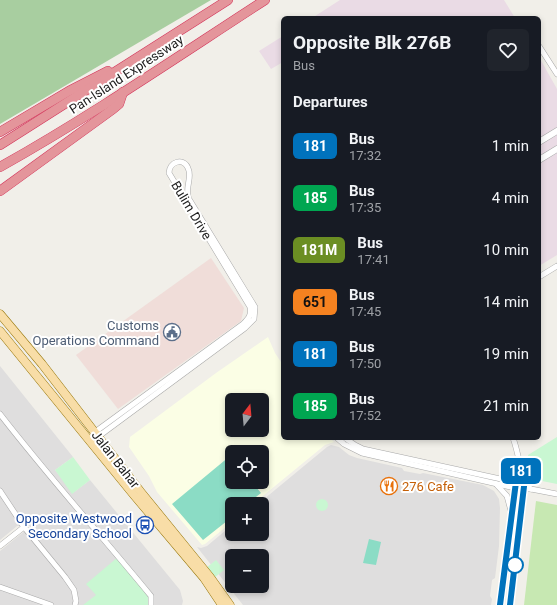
<!DOCTYPE html>
<html lang="en">
<head>
<meta charset="utf-8">
<style>
  :root { --surface:#171b24; --page:#20242c; --text:#f1f3f6; --muted:#9ea1a6 }
  body { margin:0; font-family:Roboto,sans-serif; background:var(--page); color:var(--text); height:100vh; display:flex; flex-direction:column; font-size:15px; white-space:nowrap }
  * { box-sizing:border-box; margin:0 }
  p { font-size:13px; color:var(--muted) }
  .icon { flex:none; width:22px; height:22px; fill:none; stroke:currentColor; stroke-width:2; stroke-linecap:round; stroke-linejoin:round }
  .map { position:relative; flex:1; overflow:hidden }
  .drawer { position:absolute; left:281px; top:16px; width:260px; height:424px; display:flex; flex-direction:column; background:var(--surface); border-radius:6px; box-shadow:0 2px 6px #0003 }
  .drawer>* { flex:none }
  .badge { padding:0 8px; border-radius:6px; font-size:14px; line-height:26px }
  .needle { width:26px; rotate:16deg }
  .tools { position:absolute; left:225px; top:393px; display:grid; gap:8px }
  .tools a { display:grid; place-items:center; width:44px; height:44px; border-radius:6px; background:var(--surface); box-shadow:0 2px 6px #0003; font-size:20px }
  .map>.badge { position:absolute; translate:-50% -50%; box-shadow:0 0 0 2px #fff }
  h2 { padding:0 12px; font-size:15px; line-height:36px }
  .round { display:grid; place-items:center; flex:none; width:42px; height:42px; border-radius:6px; background:var(--page) }
  .headline { display:flex; align-items:center; justify-content:space-between; height:68px; padding:0 12px }
  h1 { font-size:19px; font-weight:700; line-height:30px }
  ul { padding:0; list-style:none }
  li { display:flex; align-items:center; gap:12px; height:52px; padding:0 12px }
  li div { flex:1 }
  li b { display:block; font-size:15px }
  li em { font-style:normal }
  li .badge { min-width:44px; font-weight:700; text-align:center }
  .map>svg:first-child { display:block }
</style>
</head>
<body>
<div class="map">
<svg width="557" height="605" viewBox="0 0 557 605">
  <rect width="100%" height="100%" fill="#f1efe9"/>
  <g fill="#dfdede" fill-rule="evenodd">
    <polygon points="0,366 73,457 55,470 73,493 90,480 180,590 183,601 182,605 0,605 0,551 31,526 17,526 0,540"/>
    <path d="M331,445l8,2 10,8 8,3 45,10 2,3 16,3 3,-1 60,12 11,6 5,8 1,9 -1,38 -4,32 -3,2 -2,16 2,3 -1,6h-248l-46,-58 4,1 6,-2 25,-21v9h30v-30h-4l69,-57zM232,556h30v30h-30z"/>
  </g>
  <polygon fill="#f0ddd9" points="211,258 244,308 241,321 118,409 76,355"/>
  <g fill="#eadbe5">
    <polygon points="340,0 504,0 515,18 312,18"/>
    <polygon points="283,36 283,62 271,69 259,51"/>
    <polygon points="539,57 557,89 557,255 539,266"/>
  </g>
  <path fill="#fbfee5" fill-rule="evenodd" d="M268,337l7,16 8,12v73h47l4,4 -9,3 -72,59h-21v18l-27,22 -3,1 -45,-53 -8,-16 -20,-29 1,-10 86,-64zM232,400h30v30h-30zM232,452h30v30h-30z"/>
  <polygon fill="#c7e8b2" points="536,501 557,505 557,605 524,605"/>
  <polygon fill="#a8cea0" points="0,0 211,0 0,124"/>
  <g fill="#c9f7d2">
    <polygon points="557,437 557,484 537,480 529,471 528,455"/>
    <polygon points="73,457 90,480 72,494 55,470"/>
    <circle cx="322" cy="505" r="6"/>
    <polygon points="118,557 150,595 150,605 83,605 96,595 86,584"/>
    <polygon points="216,560 224,570 214,578 206,568"/>
  </g>
  <g fill="#8bdcc5">
    <polygon points="230,456 232,458 232,482 252,482 261,493 247,504 232,504 232,517 203,540 172,504"/>
    <polygon points="369,539 381,542 376,565 363,563"/>
  </g>
  <g fill="none" stroke-linecap="round" stroke-linejoin="round">
    <g stroke="#a8a8a8" stroke-width="6">
      <g id="minor">
        <polyline points="539,46 557,74"/>
        <polyline points="539,277 557,266"/>
        <path d="M0,414c48,62 101,121 151,182v9"/>
        <path d="M95,432l148,-108c5,-5 9,-9 7,-17l-81,-134c0,-11 14,-16 19,-5 5,10 -4,20 1,31l66,108 -1,12 -9,9 -146,108"/>
        <polyline points="337,438 344,444 362,453 515,488 524,489 531,489 557,494"/>
        <polyline points="345,438 355,445 363,449 524,484 531,489"/>
        <polyline points="496,484 507,496 511,511"/>
        <polyline points="0,491 24,527 65,577 74,590 76,601 75,605"/>
        <polyline points="0,546 24,527"/>
        <polyline points="0,587 51,605"/>
        <polyline points="500,605 517,476 521,471"/>
        <path d="M510,605l15,-127c-6,-12 -7,-27 -12,-40"/>
      </g>
    </g>
    <g stroke="#a8a8a8" stroke-width="7">
      <g id="tertiary">
        <polyline points="539,142 557,131"/>
        <polyline points="539,160 557,149"/>
      </g>
    </g>
    <g stroke="#977608" stroke-width="9">
      <g id="primary">
        <polyline points="0,314 42,364 140,491 210,577 230,605"/>
        <polyline points="0,331 133,494 204,578 222,605"/>
      </g>
    </g>
    <g stroke="#d33158" stroke-width="10">
      <g id="motorway">
        <polyline points="0,132 69,91 108,71"/>
        <polyline points="0,145 228,0"/>
        <path d="M0,167c91,-51 177,-110 265,-167"/>
        <polyline points="0,191 113,109 119,104 123,92"/>
      </g>
    </g>
    <use href="#minor" stroke="#fff" stroke-width="5"/>
    <use href="#tertiary" stroke="#fff" stroke-width="6"/>
    <use href="#primary" stroke="#f8dda7" stroke-width="8"/>
    <use href="#motorway" stroke="#e4959b" stroke-width="9"/>
  </g>
  <g fill="none" stroke-linecap="round" stroke-linejoin="round">
    <g stroke="#fff" stroke-width="9">
      <polyline id="line" points="500,605 516,482 517,476 521,470 525,478 510,605"/>
    </g>
    <use href="#line" stroke="#0072bc" stroke-width="6"/>
  </g>
  <defs>
    <g id="civic-ring" transform="scale(0.9)"><circle r="9.5" fill="#fff" stroke="#5c6f8a" stroke-width="1.5"/><path d="M-.6-6.5H3V-4.5H.6V-3L4-1V1h2V6H-6V1h2V-1L-.6-3ZM-1.2 2.5V6h2.4V2.5Z" fill="#5c6f8a"/></g>
    <g id="restaurant-ring" transform="scale(0.9)"><circle r="9.5" fill="#fff" stroke="#e8710a" stroke-width="1.5"/><path d="M-5-6h1v4h1v-4h1v4h1v-4h1v5L-1.5 .5V6h-2V.5L-5-1ZM5-6V6H3V1.5H1.5Q1.5-4 5-6Z" fill="#e8710a"/></g>
    <g id="bus-ring" transform="scale(0.9)"><circle r="9.5" fill="#fff" stroke="#1a4fb4" stroke-width="1.5"/><path d="M-5-6H5V4H4V6H2V4H-2V6H-4V4H-5ZM-3.5-4V0h7V-4ZM-3.5 1.2v1.5H-2V1.2ZM2 1.2v1.5H3.5V1.2Z" fill="#1a4fb4"/></g>
  </defs>
  <g fill-rule="evenodd">
    <use href="#civic-ring" x="172" y="332"/>
    <use href="#restaurant-ring" x="389" y="486"/>
    <use href="#bus-ring" x="145" y="525"/>
  </g>
  <circle fill="#fff" stroke="#0072bc" stroke-width="2" cx="515" cy="565" r="8"/>
  <g text-anchor="middle" stroke-width="4" stroke-linejoin="round" paint-order="stroke">
    <g font-size="13" fill="#212121" stroke="#fff">
      <text transform="translate(126 74) rotate(-33)" y="5">Pan-Island Expressway</text>
      <text transform="translate(192 210) rotate(59)" y="5">Bulim Drive</text>
      <text transform="translate(116 459) rotate(52)" y="5">Jalan Bahar</text>
    </g>
    <g font-size="13" fill="#4e5e75" stroke="#fff" text-anchor="end">
      <text x="159" y="330">Customs<tspan x="159" dy="15">Operations Command</tspan></text>
    </g>
    <g font-size="13" fill="#c56008" stroke="#fff" text-anchor="start">
      <text x="402" y="491">276 Cafe</text>
    </g>
    <g font-size="13" fill="#164399" stroke="#fff" text-anchor="end">
      <text x="132" y="523">Opposite Westwood<tspan x="132" dy="15">Secondary School</tspan></text>
    </g>
  </g>
</svg>
<div class="tools">
<a><svg class="needle" viewBox="-14 -14 28 28"><path d="M0-13l5 13h-10z" fill="#e53935"/><path d="M0 13l5-13h-10z" fill="#9ea1a6"/></svg></a>
<a><svg class="icon" aria-label="locate" viewBox="0 0 24 24"><circle cx="12" cy="12" r="6"/><path d="M12 2v4M12 18v4M2 12h4M18 12h4"/></svg></a>
<a>+</a>
<a>−</a>
</div>
<b class="badge" style="left:521px;top:471px;background:#0072bc;color:#fff">181</b>
<section class="drawer">
<div class="headline"><div><h1>Opposite Blk 276B</h1><p>Bus</p></div><a class="round"><svg class="icon" aria-label="heart" viewBox="0 0 24 24"><path d="M12 20l-8-8c-3-5 5-10 8-4 3-6 11-1 8 4z"/></svg></a></div>
<h2>Departures</h2>
<ul>
<li><span class="badge" style="background:#0072bc;color:#fff">181</span><div><b>Bus</b><p>17:32</p></div><em>1 min</em></li>
<li><span class="badge" style="background:#00a651;color:#fff">185</span><div><b>Bus</b><p>17:35</p></div><em>4 min</em></li>
<li><span class="badge" style="background:#6b8e23;color:#fff">181M</span><div><b>Bus</b><p>17:41</p></div><em>10 min</em></li>
<li><span class="badge" style="background:#f58220;color:#111">651</span><div><b>Bus</b><p>17:45</p></div><em>14 min</em></li>
<li><span class="badge" style="background:#0072bc;color:#fff">181</span><div><b>Bus</b><p>17:50</p></div><em>19 min</em></li>
<li><span class="badge" style="background:#00a651;color:#fff">185</span><div><b>Bus</b><p>17:52</p></div><em>21 min</em></li>
</ul>
</section>
</div>
</body>
</html>
